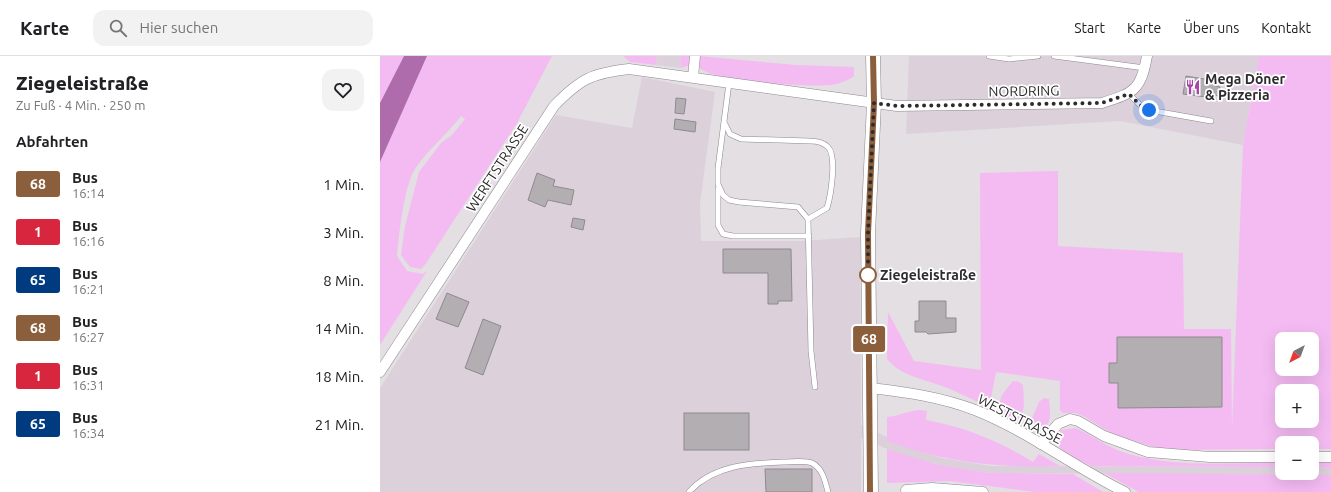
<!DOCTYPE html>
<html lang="de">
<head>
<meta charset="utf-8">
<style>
  :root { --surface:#fff; --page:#f2f2f2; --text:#202124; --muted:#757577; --line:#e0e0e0 }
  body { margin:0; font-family:Ubuntu,sans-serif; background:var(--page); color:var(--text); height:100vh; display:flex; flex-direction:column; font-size:15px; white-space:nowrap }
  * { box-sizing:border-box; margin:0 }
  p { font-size:13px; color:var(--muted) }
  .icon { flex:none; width:22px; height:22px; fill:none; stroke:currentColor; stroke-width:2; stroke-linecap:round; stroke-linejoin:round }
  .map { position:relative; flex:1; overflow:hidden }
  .sheet { display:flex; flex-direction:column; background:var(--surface); width:380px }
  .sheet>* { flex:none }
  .badge { padding:0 8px; border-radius:3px; font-size:14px; line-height:26px }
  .needle { width:26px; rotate:221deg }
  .tools { position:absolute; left:895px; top:276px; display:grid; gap:8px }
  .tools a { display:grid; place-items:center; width:44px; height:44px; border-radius:8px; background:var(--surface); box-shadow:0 4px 16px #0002; font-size:20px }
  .you { position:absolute; width:20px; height:20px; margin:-10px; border:3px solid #fff; border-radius:50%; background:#1a73e8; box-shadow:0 0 0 6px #1a73e833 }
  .map>.badge { position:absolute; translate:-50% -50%; box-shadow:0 0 0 2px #fff }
  h2 { padding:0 16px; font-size:15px; line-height:36px }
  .round { display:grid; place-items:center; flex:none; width:42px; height:42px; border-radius:12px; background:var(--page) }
  .headline { display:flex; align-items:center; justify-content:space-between; height:68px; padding:0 16px }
  h1 { font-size:19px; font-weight:800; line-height:30px }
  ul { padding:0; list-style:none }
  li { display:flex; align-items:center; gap:12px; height:48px; padding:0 16px }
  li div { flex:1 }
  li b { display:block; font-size:15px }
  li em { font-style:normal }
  li .badge { min-width:44px; font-weight:700; text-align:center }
  header { display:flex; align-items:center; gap:24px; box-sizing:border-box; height:56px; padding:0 20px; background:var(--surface); border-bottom:1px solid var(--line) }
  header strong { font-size:19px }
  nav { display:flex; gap:22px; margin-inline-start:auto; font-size:14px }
  .search { width:280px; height:36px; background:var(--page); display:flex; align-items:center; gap:10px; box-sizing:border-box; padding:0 14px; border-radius:12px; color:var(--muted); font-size:15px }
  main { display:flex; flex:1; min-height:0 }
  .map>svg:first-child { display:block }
</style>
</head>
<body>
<header>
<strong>Karte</strong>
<div class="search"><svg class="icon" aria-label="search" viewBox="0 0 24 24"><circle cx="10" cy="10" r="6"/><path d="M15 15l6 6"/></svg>Hier suchen</div>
<nav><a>Start</a><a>Karte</a><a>Über uns</a><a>Kontakt</a></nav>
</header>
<main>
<section class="sheet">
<div class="headline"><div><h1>Ziegeleistraße</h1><p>Zu Fuß · 4 Min. · 250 m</p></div><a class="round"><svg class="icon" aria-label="heart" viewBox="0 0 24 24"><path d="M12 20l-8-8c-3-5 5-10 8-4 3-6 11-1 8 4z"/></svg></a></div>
<h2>Abfahrten</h2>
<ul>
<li><span class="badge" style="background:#8b5e3c;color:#fff">68</span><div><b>Bus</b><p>16:14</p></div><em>1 Min.</em></li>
<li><span class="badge" style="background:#d7263d;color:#fff">1</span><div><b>Bus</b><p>16:16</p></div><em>3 Min.</em></li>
<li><span class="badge" style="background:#003b80;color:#fff">65</span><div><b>Bus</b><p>16:21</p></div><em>8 Min.</em></li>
<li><span class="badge" style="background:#8b5e3c;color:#fff">68</span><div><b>Bus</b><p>16:27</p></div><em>14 Min.</em></li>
<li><span class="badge" style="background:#d7263d;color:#fff">1</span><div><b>Bus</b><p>16:31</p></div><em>18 Min.</em></li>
<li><span class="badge" style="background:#003b80;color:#fff">65</span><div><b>Bus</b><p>16:34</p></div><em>21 Min.</em></li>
</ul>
</section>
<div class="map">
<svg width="951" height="436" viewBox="0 0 951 436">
  <rect width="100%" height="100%" fill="#e3dfe3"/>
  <g fill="#dcd1db">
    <polygon points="277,0 300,0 301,12 276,9"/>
    <polygon points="529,0 879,0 863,89 740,65 526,78"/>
    <polygon points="262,21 335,36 320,147 321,185 422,185 480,181 481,369 507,381 507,385 562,402 610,410 902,411 902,417 932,417 932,411 951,412 951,419 607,417 574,412 538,404 507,393 481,382 481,436 0,436 0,332 176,59 252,72"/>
  </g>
  <g fill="#f4bbf2" fill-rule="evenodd">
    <polygon points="0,0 24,0 0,47"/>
    <path d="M47,0h125l-35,67 -92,142 -4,4 -11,-2 -9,-12 4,-29 14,-54 22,-29 11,-8 13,-16 -4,-3c-14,19 -33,33 -46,53 -11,17 -16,66 -18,87l10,15 16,3 4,-3 -47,74v-183z"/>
    <polygon points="243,0 277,0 276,9 250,6"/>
    <polygon points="300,0 312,0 310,9 301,12"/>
    <path d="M319,0l96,9 59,2v9c-7,5 -15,8 -23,9 -22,2 -118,-3 -131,-17z"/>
    <path d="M879,0h72v393h-19v-6h-30v6l-106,1 -19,-2 -44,-14 -30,-18 -8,-3h-12l-3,-3v-29l-64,-9 -5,26 -9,6c-13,-6 -26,-13 -40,-18 -19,-7 -41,-10 -55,-27l1,-47 26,49 67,9 -1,-197 78,-2v75l125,7 1,76h47l1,99 11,-283zM902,283h30v30h-30zM902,335h30v30h-30z"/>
    <path d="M633,325l6,1 4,3 1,20 -3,15 -7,2 -14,-9c-2,-17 3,-19 13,-32z"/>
    <path d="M664,342l5,1c1,17 5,25 -12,32l-6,-4 -1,-4 9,-21z"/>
    <path d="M540,354l7,1 -1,9c39,7 73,21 107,42l6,-8 21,12c-62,2 -114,-3 -173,-25v-24c12,-1 20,-6 33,-7z"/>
    <path d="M696,372c18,8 34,21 53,26 48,14 103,9 153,8v5l-191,-1c-13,-7 -46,-18 -30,-36z"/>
    <polygon points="507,393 555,408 607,417 693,418 723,436 655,436 570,425 507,427"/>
    <polygon points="951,405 951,412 932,411 932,406"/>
    <polygon points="724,417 951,419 951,436 759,436"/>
  </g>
  <polygon fill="#ae6cad" points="24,0 47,0 0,106 0,47"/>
  <g fill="#b2aeb2" stroke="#8e8a8e">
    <polygon points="806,20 836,25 836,30 840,31 839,40 834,39 834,42 803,38"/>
    <polygon points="296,42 306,43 304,58 295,57"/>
    <polygon points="295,63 316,66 315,76 294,73"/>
    <polygon points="157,117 175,124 173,130 194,134 191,149 168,144 165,151 148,144"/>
    <polygon points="193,162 205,164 203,174 191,171"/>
    <polygon points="343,193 411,193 412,245 398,245 398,248 388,248 388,217 343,217"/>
    <polygon points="67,237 89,246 78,271 56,263"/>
    <polygon points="539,245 566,245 566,262 576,262 576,276 548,278 546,276 535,276 535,265 539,265"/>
    <polygon points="103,263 121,270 103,319 85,312"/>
    <polygon points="737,281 842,281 842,351 738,352 738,327 729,327 729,307 737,307"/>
    <rect x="304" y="357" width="65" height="37"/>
    <polygon points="385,413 432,413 432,436 386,436"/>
  </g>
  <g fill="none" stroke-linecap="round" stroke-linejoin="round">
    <g stroke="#8c888c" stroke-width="6">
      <g id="service">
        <polyline points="609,0 629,3 658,0"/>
        <polyline points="674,0 765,12"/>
        <polyline points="349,27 338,112 338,128 343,139 349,144 359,146 418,151 428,163 431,295 435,331"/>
        <polyline points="749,38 760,49 769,54 831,65"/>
        <path d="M345,68l5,10 11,5 69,2c7,0 13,1 18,6 9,9 3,48 -1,61l-19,11"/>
        <polyline points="338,133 338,169 343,178 353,180 429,180"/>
        <path d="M309,436c24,-27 62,-29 95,-30 8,0 21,-2 28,1 11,6 13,18 16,29"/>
      </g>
    </g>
    <g stroke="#8c888c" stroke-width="11">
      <g id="minor">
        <polyline points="313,21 315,0"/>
        <path d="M0,316l174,-266c26,-27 38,-33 75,-37l268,37 205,-3c32,-10 39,-13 45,-47"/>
        <path d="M490,332c36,4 71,9 105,22 53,21 99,57 150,82"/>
        <polyline points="661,388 678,368 690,363 698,365 724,380 768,396 830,401 902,401"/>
        <polyline points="932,401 951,401"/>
        <polyline points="526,434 552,432 603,436"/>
      </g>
    </g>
    <g stroke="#8c888c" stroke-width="15">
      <polyline id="secondary" points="491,436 488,177 494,47 493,0"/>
    </g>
    <use href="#service" stroke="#fff" stroke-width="5"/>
    <use href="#minor" stroke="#fff" stroke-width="10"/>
    <use href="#secondary" stroke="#fff" stroke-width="14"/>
  </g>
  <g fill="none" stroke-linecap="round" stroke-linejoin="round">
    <g stroke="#fff" stroke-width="9">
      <polyline id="line" points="490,436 488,177 494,47 493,0"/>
    </g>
    <use href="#line" stroke="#8b5e3c" stroke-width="6"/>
    <polyline stroke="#2d2b2d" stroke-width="4" stroke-dasharray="0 7.2" points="488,219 488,223 488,177 494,47 517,50 722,47 749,38 760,49 769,54"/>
  </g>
  <defs>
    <g id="restaurant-bare" transform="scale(1.2)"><path d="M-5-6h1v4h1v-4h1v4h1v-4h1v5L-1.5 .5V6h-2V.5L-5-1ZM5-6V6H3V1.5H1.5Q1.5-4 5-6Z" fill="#a944a9" stroke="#fff" stroke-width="2.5" paint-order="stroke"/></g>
  </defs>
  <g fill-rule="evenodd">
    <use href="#restaurant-bare" x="813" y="31"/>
  </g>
  <circle fill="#fff" stroke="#8b5e3c" stroke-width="2" cx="488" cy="219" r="8"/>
  <g text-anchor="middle" stroke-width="3.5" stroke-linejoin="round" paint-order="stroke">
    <g font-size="14" font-weight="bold" fill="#2d2b2d" stroke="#fff" text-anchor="start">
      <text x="825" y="28">Mega Döner<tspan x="825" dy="16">&amp; Pizzeria</tspan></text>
    </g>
    <g font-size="14" fill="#2d2b2d" stroke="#fff">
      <text transform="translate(644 35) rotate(-1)" y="5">NORDRING</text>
      <text transform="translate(117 112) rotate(-57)" y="5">WERFTSTRASSE</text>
      <text transform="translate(640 363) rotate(27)" y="5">WESTSTRASSE</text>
    </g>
    <g font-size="14" font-weight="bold" fill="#2d2b2d" stroke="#fff" text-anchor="start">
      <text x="500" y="224">Ziegeleistraße</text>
    </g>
  </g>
</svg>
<div class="tools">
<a><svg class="needle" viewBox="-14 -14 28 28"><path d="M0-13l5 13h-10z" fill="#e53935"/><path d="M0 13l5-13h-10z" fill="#757577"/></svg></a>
<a>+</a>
<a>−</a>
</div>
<div class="you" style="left:769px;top:54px"></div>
<b class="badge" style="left:489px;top:283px;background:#8b5e3c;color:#fff">68</b>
</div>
</main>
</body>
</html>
